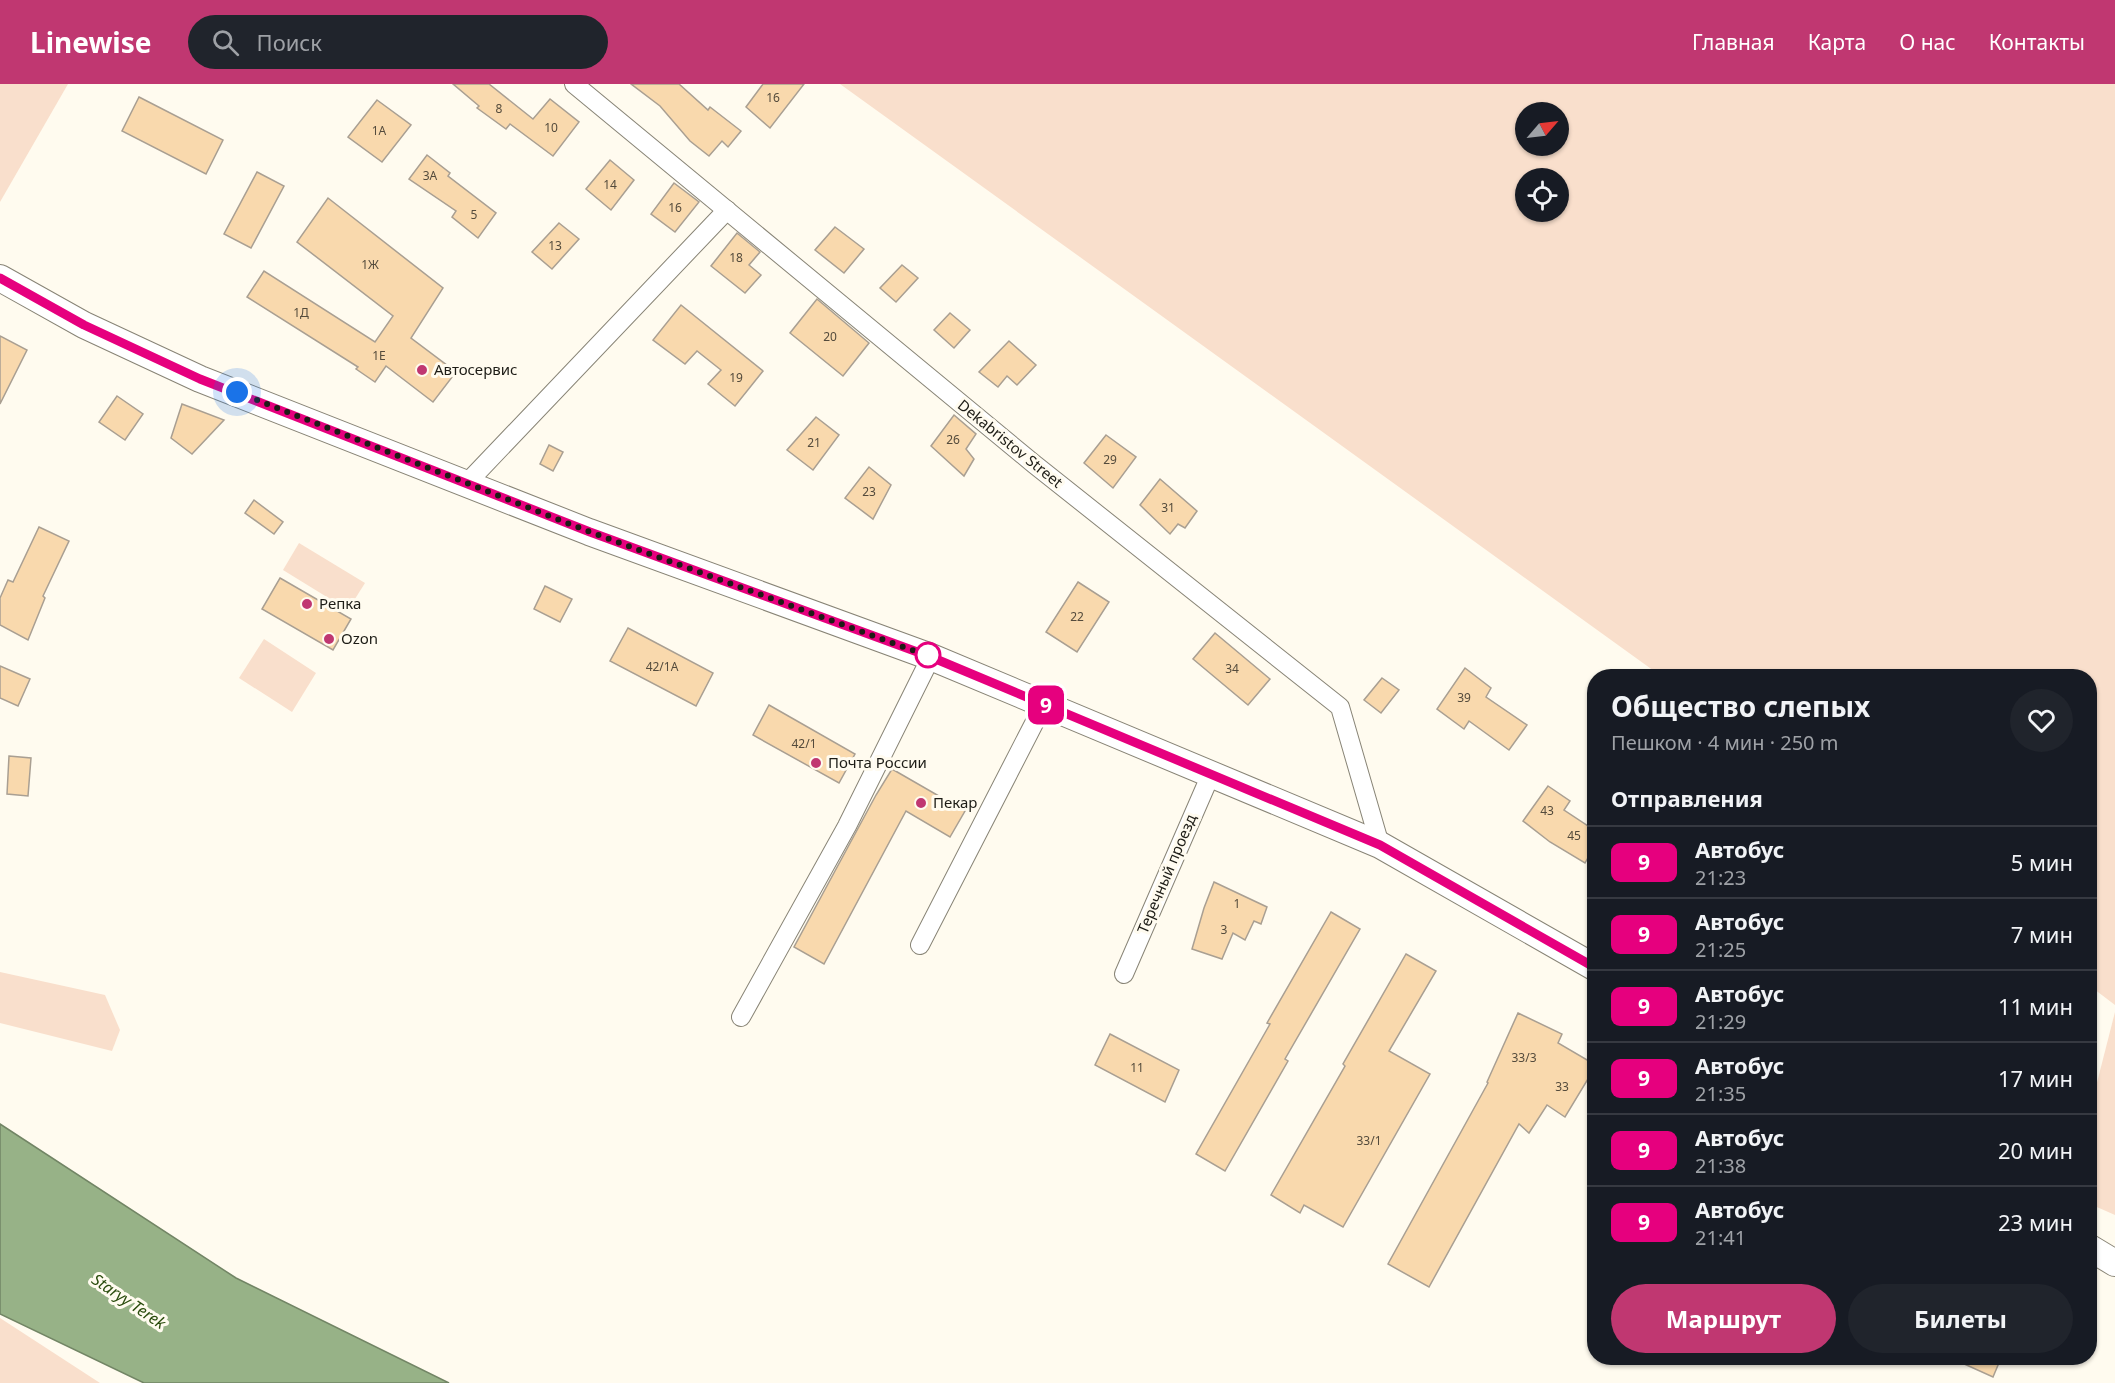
<!DOCTYPE html>
<html lang="ru">
<head>
<meta charset="utf-8">
<style>
  :root { --surface:#171b24; --page:#20242c; --text:#f1f3f6; --muted:#9ea1a6; --line:#363941; --accent:#c03771 }
  body { margin:0; font-family:"Noto Sans",sans-serif; background:var(--page); color:var(--text); height:100vh; display:flex; flex-direction:column; font-size:22px; white-space:nowrap }
  * { box-sizing:border-box; margin:0 }
  p { font-size:20px; color:var(--muted) }
  .icon { flex:none; width:33px; height:33px; fill:none; stroke:currentColor; stroke-width:2; stroke-linecap:round; stroke-linejoin:round }
  .map { position:relative; flex:1; overflow:hidden }
  .drawer { position:absolute; left:1587px; top:585px; width:510px; height:696px; display:flex; flex-direction:column; background:var(--surface); border-radius:24px; box-shadow:0 2px 4px #0004 }
  .drawer>* { flex:none }
  .badge { padding:0 12px; border-radius:9px; font-size:21px; line-height:39px }
  .needle { width:39px; rotate:62deg }
  .controls { position:absolute; left:1515px; top:18px; display:grid; gap:12px }
  .controls a { display:grid; place-items:center; width:54px; height:54px; border-radius:50%; background:var(--surface); box-shadow:0 2px 4px #0004; font-size:30px }
  .you { position:absolute; width:30px; height:30px; margin:-15px; border:4px solid #fff; border-radius:50%; background:#1a73e8; box-shadow:0 0 0 9px #1a73e833 }
  .map>.badge { position:absolute; translate:-50% -50%; box-shadow:0 0 0 3px #fff }
  h2 { padding:0 24px; font-size:22px; line-height:54px }
  .round { display:grid; place-items:center; flex:none; width:63px; height:63px; border-radius:32px; background:var(--page) }
  .head { display:flex; align-items:center; justify-content:space-between; height:102px; padding:0 24px }
  h1 { font-size:28px; font-weight:700; line-height:45px }
  .action { display:flex; gap:12px; margin-top:auto; padding:12px 24px }
  .action a { flex:1; height:69px; border-radius:36px; background:var(--accent); color:#fff; font-size:24px; font-weight:700; line-height:69px; text-align:center }
  .action a+a { background:var(--page); color:var(--text) }
  ul { padding:0; list-style:none }
  li { display:flex; align-items:center; gap:18px; height:72px; padding:0 24px; border-top:2px solid var(--line) }
  li div { flex:1 }
  li b { display:block; font-size:22px }
  li em { font-style:normal }
  li .badge { min-width:66px; font-weight:700; text-align:center }
  header { display:flex; align-items:center; gap:36px; box-sizing:border-box; height:84px; padding:0 30px; background:var(--accent); color:#fff }
  header strong { font-size:28px }
  nav { display:flex; gap:33px; margin-inline-start:auto; font-size:21px }
  .search { width:420px; height:54px; background:var(--page); display:flex; align-items:center; gap:15px; box-sizing:border-box; padding:0 21px; border-radius:33px; color:var(--muted); font-size:22px }
  .map>svg:first-child { display:block }
</style>
</head>
<body>
<header>
<strong>Linewise</strong>
<div class="search"><svg class="icon" aria-label="search" viewBox="0 0 24 24"><circle cx="10" cy="10" r="6"/><path d="M15 15l6 6"/></svg>Поиск</div>
<nav><a>Главная</a><a>Карта</a><a>О нас</a><a>Контакты</a></nav>
</header>
<div class="map">
<svg width="2115" height="1299" viewBox="0 0 2115 1299">
  <rect width="100%" height="100%" fill="#fffbef"/>
  <g fill="#f9dfcc" fill-rule="evenodd">
    <polygon points="0,0 68,0 0,118"/>
    <path d="M840,0h1275v921l-25,-19v-310h-429zM1526,28h32v34h-32zM1558,94v34h-32v-34z"/>
    <polygon points="299,459 365,499 348,526 283,486"/>
    <polygon points="264,555 316,589 292,628 239,594"/>
    <polygon points="0,888 105,911 120,946 112,967 0,939"/>
    <polygon points="2115,928 2115,1131 2090,1120 2090,1026"/>
    <polygon points="0,1234 100,1299 0,1299"/>
  </g>
  <polygon fill="#97b287" stroke="#728565" stroke-width="1.5" points="0,1040 236,1194 449,1299 144,1299 0,1230"/>
  <g fill="#f9d9ad" stroke="#a99f92" stroke-width="1.5">
    <polygon points="453,0 489,0 533,35 550,15 579,38 553,72 510,40 506,45 477,24 479,22"/>
    <polygon points="631,0 679,0 708,26 710,23 741,47 728,63 722,57 709,72 690,57 660,22"/>
    <polygon points="763,0 804,0 770,44 746,23"/>
    <polygon points="139,13 223,56 206,90 122,47"/>
    <polygon points="377,16 411,41 382,78 348,53"/>
    <polygon points="427,71 450,89 448,92 496,129 478,154 452,133 456,127 409,95"/>
    <polygon points="610,76 634,96 611,126 586,105"/>
    <polygon points="257,88 284,102 251,164 224,150"/>
    <polygon points="674,99 699,118 675,148 651,130"/>
    <polygon points="328,114 443,204 411,254 456,288 433,318 386,282 375,298 356,285 358,283 247,213 264,187 375,258 393,232 297,158"/>
    <polygon points="559,139 579,155 552,185 532,168"/>
    <polygon points="835,143 864,165 844,189 815,166"/>
    <polygon points="737,149 760,168 749,181 761,191 745,209 711,182"/>
    <polygon points="902,181 918,194 896,218 880,204"/>
    <polygon points="817,215 869,259 843,292 790,249"/>
    <polygon points="681,221 763,287 735,322 708,300 721,286 697,267 685,280 653,256"/>
    <polygon points="950,229 970,246 954,264 934,246"/>
    <polygon points="0,252 27,266 0,320"/>
    <polygon points="1009,257 1036,281 1017,301 1007,292 998,303 979,288"/>
    <polygon points="117,312 143,330 125,356 99,338"/>
    <polygon points="182,320 224,336 192,370 171,354"/>
    <polygon points="954,331 976,350 966,365 974,375 964,392 931,362"/>
    <polygon points="816,333 839,351 813,386 787,366"/>
    <polygon points="1106,351 1136,373 1113,404 1084,379"/>
    <polygon points="549,361 563,368 553,387 540,380"/>
    <polygon points="869,383 891,401 873,435 845,414"/>
    <polygon points="1160,395 1197,427 1185,444 1178,440 1170,450 1140,421"/>
    <polygon points="254,416 283,438 274,450 245,429"/>
    <polygon points="39,443 69,457 43,512 45,514 28,556 0,541 0,514 8,496 13,498"/>
    <polygon points="280,494 351,535 333,566 262,525"/>
    <polygon points="1078,498 1109,518 1077,568 1046,548"/>
    <polygon points="545,502 572,515 560,538 534,525"/>
    <polygon points="628,544 713,589 696,622 610,577"/>
    <polygon points="1215,549 1270,595 1248,621 1193,575"/>
    <polygon points="0,582 30,595 18,622 0,614"/>
    <polygon points="1465,584 1491,604 1486,613 1527,641 1509,666 1469,637 1464,645 1437,625"/>
    <polygon points="1382,594 1399,606 1381,629 1364,616"/>
    <polygon points="769,621 855,670 839,699 753,651"/>
    <polygon points="9,672 31,674 28,712 7,710"/>
    <polygon points="892,685 965,727 950,753 906,727 824,880 794,863 876,711"/>
    <polygon points="1548,702 1570,717 1564,726 1594,746 1594,763 1585,779 1550,758 1523,737"/>
    <polygon points="1214,798 1267,823 1261,840 1254,837 1245,856 1233,849 1222,875 1192,865 1204,824"/>
    <polygon points="1331,828 1360,845 1285,975 1288,977 1225,1087 1196,1070 1270,940 1267,939"/>
    <polygon points="1406,870 1436,887 1389,967 1430,990 1343,1143 1304,1121 1300,1129 1271,1111 1345,982 1343,980"/>
    <polygon points="1518,929 1562,950 1558,959 1594,980 1594,985 1565,1033 1547,1021 1529,1049 1519,1040 1429,1203 1388,1180 1488,999 1487,998"/>
    <polygon points="1110,950 1179,986 1165,1018 1095,981"/>
    <polygon points="1951,1274 2001,1274 1993,1293"/>
  </g>
  <g fill="none" stroke-linecap="round" stroke-linejoin="round">
    <g stroke="#888476" stroke-width="20">
      <g id="street">
        <polyline points="574,0 1034,380 1340,623 1380,761"/>
        <polyline points="467,399 727,126"/>
        <polyline points="920,861 1044,620"/>
        <polyline points="1124,890 1211,690"/>
        <polyline points="741,933 847,742 931,573"/>
      </g>
    </g>
    <g stroke="#888476" stroke-width="28">
      <g id="secondary">
        <polyline points="0,194 84,241 200,295 589,448 931,573 1380,761 1594,883"/>
        <polyline points="2090,1164 2115,1179"/>
      </g>
    </g>
    <use href="#street" stroke="#fff" stroke-width="18"/>
    <use href="#secondary" stroke="#fff" stroke-width="26"/>
  </g>
  <g fill="none" stroke-linecap="round" stroke-linejoin="round">
    <g stroke="#fff" stroke-width="14">
      <polyline id="line" points="0,194 84,241 200,295 590,448 931,573 1380,761 1594,883"/>
    </g>
    <use href="#line" stroke="#e6007e" stroke-width="9"/>
    <polyline stroke="#1d1c16" stroke-width="6" stroke-dasharray="0 10.8" points="237,308 590,448 931,573 928,571"/>
  </g>
  <g fill="#c03771" stroke="#fffbef" stroke-width="2">
    <circle cx="422" cy="286" r="6"/>
    <circle cx="307" cy="520" r="6"/>
    <circle cx="329" cy="555" r="6"/>
    <circle cx="816" cy="679" r="6"/>
    <circle cx="921" cy="719" r="6"/>
  </g>
  <circle fill="#fff" stroke="#e6007e" stroke-width="3" cx="928" cy="571" r="12"/>
  <g text-anchor="middle" stroke-width="6" stroke-linejoin="round" paint-order="stroke">
    <g font-size="12" fill="#544b3c">
      <text x="773" y="18">16</text>
      <text x="499" y="29">8</text>
      <text x="551" y="48">10</text>
      <text x="379" y="51">1А</text>
      <text x="430" y="96">3А</text>
      <text x="610" y="105">14</text>
      <text x="675" y="128">16</text>
      <text x="474" y="135">5</text>
      <text x="555" y="166">13</text>
      <text x="736" y="178">18</text>
      <text x="370" y="185">1Ж</text>
      <text x="301" y="233">1Д</text>
      <text x="830" y="257">20</text>
      <text x="379" y="276">1Е</text>
      <text x="736" y="298">19</text>
      <text x="953" y="360">26</text>
      <text x="814" y="363">21</text>
      <text x="1110" y="380">29</text>
      <text x="869" y="412">23</text>
      <text x="1168" y="428">31</text>
      <text x="1077" y="537">22</text>
      <text x="662" y="587">42/1А</text>
      <text x="1232" y="589">34</text>
      <text x="1464" y="618">39</text>
      <text x="804" y="664">42/1</text>
      <text x="1547" y="731">43</text>
      <text x="1574" y="756">45</text>
      <text x="1237" y="824">1</text>
      <text x="1224" y="850">3</text>
      <text x="1524" y="978">33/3</text>
      <text x="1137" y="988">11</text>
      <text x="1562" y="1007">33</text>
      <text x="1369" y="1061">33/1</text>
    </g>
    <g font-size="15" fill="#1d1c16" stroke="#fffbef" text-anchor="start">
      <text x="434" y="291">Автосервис</text>
      <text x="319" y="525">Репка</text>
      <text x="341" y="560">Ozon</text>
      <text x="828" y="684">Почта России</text>
      <text x="933" y="724">Пекар</text>
    </g>
    <g font-size="15" fill="#1d1c16" stroke="#fffbef">
      <text transform="translate(1010 360) rotate(39)" y="5">Dekabristov Street</text>
      <text transform="translate(1167 790) rotate(-67)" y="5">Теречный проезд</text>
    </g>
    <g font-size="16" font-style="italic" fill="#2a4c0d" stroke="#fffbef">
      <text transform="translate(129 1217) rotate(34)" y="6">Staryy Terek</text>
    </g>
  </g>
</svg>
<div class="controls">
<a><svg class="needle" viewBox="-14 -14 28 28"><path d="M0-13l5 13h-10z" fill="#e53935"/><path d="M0 13l5-13h-10z" fill="#9ea1a6"/></svg></a>
<a><svg class="icon" aria-label="locate" viewBox="0 0 24 24"><circle cx="12" cy="12" r="6"/><path d="M12 2v4M12 18v4M2 12h4M18 12h4"/></svg></a>
</div>
<div class="you" style="left:237px;top:308px"></div>
<b class="badge" style="left:1046px;top:621px;background:#e6007e;color:#fff">9</b>
<section class="drawer">
<div class="head"><div><h1>Общество слепых</h1><p>Пешком · 4 мин · 250 m</p></div><a class="round"><svg class="icon" aria-label="heart" viewBox="0 0 24 24"><path d="M12 20l-8-8c-3-5 5-10 8-4 3-6 11-1 8 4z"/></svg></a></div>
<h2>Отправления</h2>
<ul>
<li><span class="badge" style="background:#e6007e;color:#fff">9</span><div><b>Автобус</b><p>21:23</p></div><em>5 мин</em></li>
<li><span class="badge" style="background:#e6007e;color:#fff">9</span><div><b>Автобус</b><p>21:25</p></div><em>7 мин</em></li>
<li><span class="badge" style="background:#e6007e;color:#fff">9</span><div><b>Автобус</b><p>21:29</p></div><em>11 мин</em></li>
<li><span class="badge" style="background:#e6007e;color:#fff">9</span><div><b>Автобус</b><p>21:35</p></div><em>17 мин</em></li>
<li><span class="badge" style="background:#e6007e;color:#fff">9</span><div><b>Автобус</b><p>21:38</p></div><em>20 мин</em></li>
<li><span class="badge" style="background:#e6007e;color:#fff">9</span><div><b>Автобус</b><p>21:41</p></div><em>23 мин</em></li>
</ul>
<div class="action"><a>Маршрут</a><a>Билеты</a></div>
</section>
</div>
</body>
</html>
